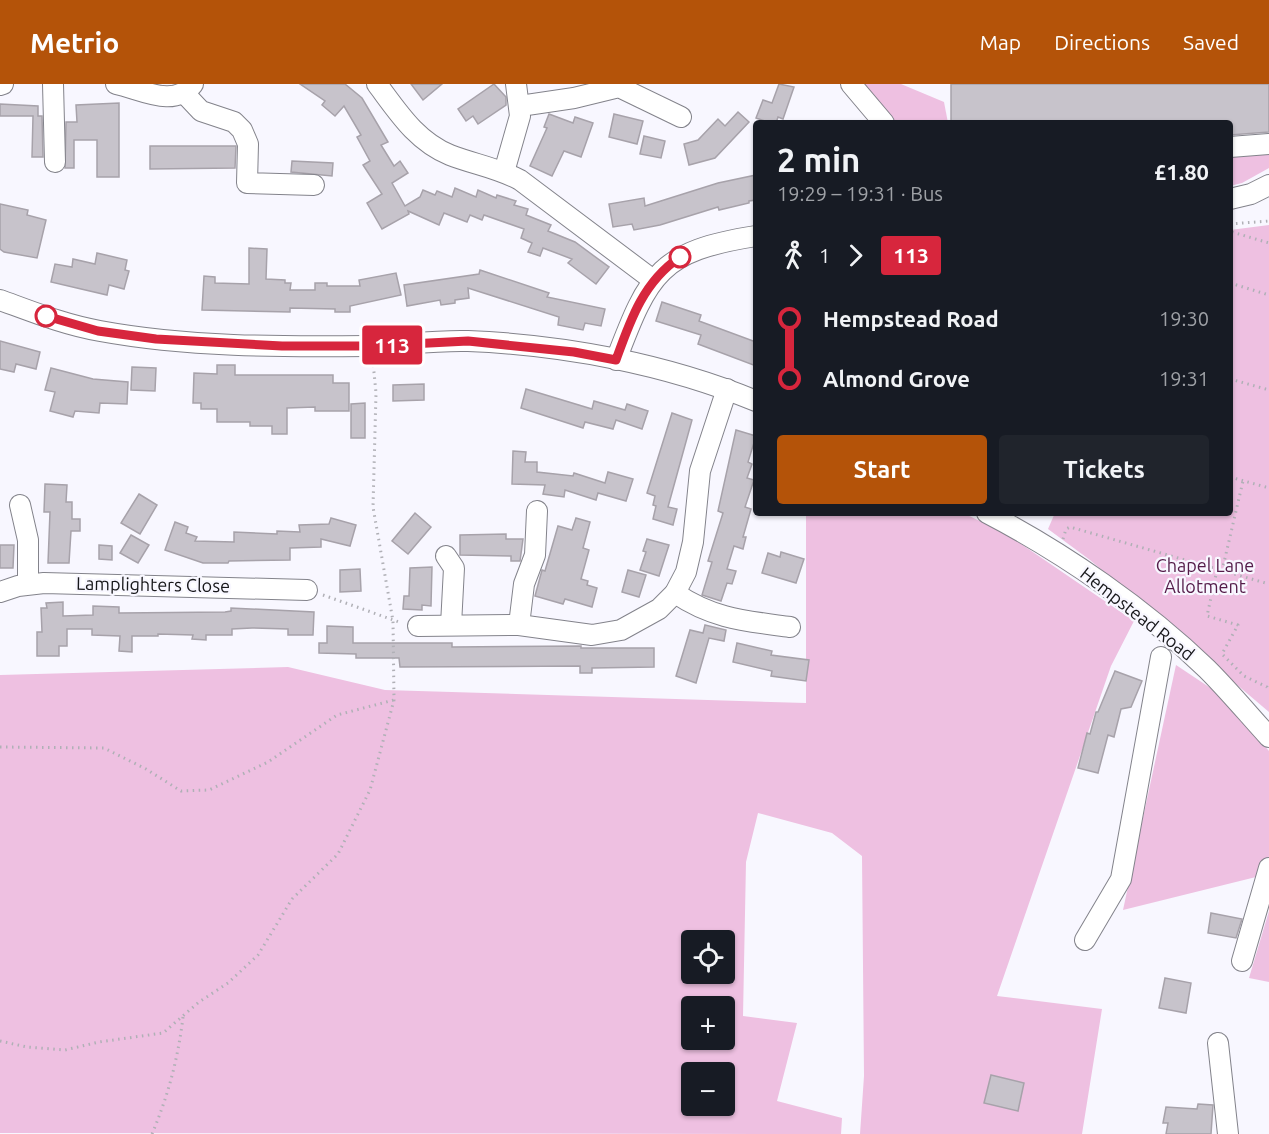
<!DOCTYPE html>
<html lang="en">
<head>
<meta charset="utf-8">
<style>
  :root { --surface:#171b24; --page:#20242c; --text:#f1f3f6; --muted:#9ea1a6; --accent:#b45309 }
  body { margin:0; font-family:Ubuntu,sans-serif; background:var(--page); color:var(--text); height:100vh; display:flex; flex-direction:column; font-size:22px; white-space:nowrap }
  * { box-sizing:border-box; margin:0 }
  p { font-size:20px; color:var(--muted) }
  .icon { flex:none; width:33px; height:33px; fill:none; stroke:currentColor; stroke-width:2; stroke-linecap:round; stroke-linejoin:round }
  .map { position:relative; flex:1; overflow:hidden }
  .drawer { position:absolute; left:753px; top:36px; width:480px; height:396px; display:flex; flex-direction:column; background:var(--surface); border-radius:6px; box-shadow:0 2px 4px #0004 }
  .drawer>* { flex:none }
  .badge { padding:0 12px; border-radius:4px; font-size:21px; line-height:39px }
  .fabs { position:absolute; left:681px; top:846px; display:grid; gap:12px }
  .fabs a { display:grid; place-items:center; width:54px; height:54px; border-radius:6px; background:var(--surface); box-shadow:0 2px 4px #0004; font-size:30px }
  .map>.badge { position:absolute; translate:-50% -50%; box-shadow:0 0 0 3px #fff }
  .legs { display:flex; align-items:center; gap:9px; height:66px; padding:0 24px; font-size:20px }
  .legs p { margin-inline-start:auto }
  .summary { display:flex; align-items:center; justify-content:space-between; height:102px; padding:0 24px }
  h1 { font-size:33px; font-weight:700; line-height:45px }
  .cta { display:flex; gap:12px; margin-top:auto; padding:12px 24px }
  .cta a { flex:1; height:69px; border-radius:6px; background:var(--accent); color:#fff; font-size:24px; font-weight:700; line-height:69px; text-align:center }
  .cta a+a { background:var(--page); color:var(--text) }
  ul { padding:0 24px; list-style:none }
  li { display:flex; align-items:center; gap:21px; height:60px; font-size:22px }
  li i { display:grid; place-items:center; width:9px; height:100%; margin:0 8px; background:currentColor }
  li i::after { content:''; width:15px; height:15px; margin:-8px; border:4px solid; border-radius:50%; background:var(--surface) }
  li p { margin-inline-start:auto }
  li:first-child i { background:linear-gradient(#0000 50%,currentColor 0) }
  li:last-child i { background:linear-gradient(currentColor 50%,#0000 0) }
  header { display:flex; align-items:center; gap:36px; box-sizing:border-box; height:84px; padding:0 30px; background:var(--accent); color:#fff }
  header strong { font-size:28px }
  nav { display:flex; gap:33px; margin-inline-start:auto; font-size:21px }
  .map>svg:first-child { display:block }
</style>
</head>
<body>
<header>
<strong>Metrio</strong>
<nav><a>Map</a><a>Directions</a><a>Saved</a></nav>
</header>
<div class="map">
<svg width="1269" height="1050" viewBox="0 0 1269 1050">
  <rect width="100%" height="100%" fill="#f8f7ff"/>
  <g fill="#eec0e1" fill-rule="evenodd">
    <polygon points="861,0 901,0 944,18 948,39 893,39"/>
    <polygon points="1269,66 1269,84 1242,99 1230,102 1230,69"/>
    <polygon points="1269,141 1269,628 1090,476 1048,445 1055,429 1230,429 1230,146"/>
    <path d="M806,429h157l42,20 129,88 -23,45 -114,330 105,13 -20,125h-222l4,-58 -2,-220 -30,-23 -74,-20 -12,49 -3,154 54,7 -20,78 65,17 -1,16 -841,-1v-458l288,-8 97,23 421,13zM692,856h32v34h-32zM692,922h32v34h-32zM692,988h32v34h-32z"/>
    <polygon points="1176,581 1218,609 1269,667 1269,772 1264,791 1123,826"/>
    <polygon points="1269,827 1269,898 1249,894"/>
  </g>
  <g fill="#c7c3cb" stroke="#a7a2aa" stroke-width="1.5">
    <polygon points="300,0 345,0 362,14 388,58 381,61 394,82 400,77 408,89 392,99 405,122 420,113 423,106 435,111 437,107 452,113 455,104 476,113 478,106 496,114 497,111 516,117 514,121 528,125 526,131 551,141 548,147 575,158 609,183 596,200 568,179 572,175 543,164 540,172 528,168 532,159 521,154 524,145 484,131 482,136 470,131 467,138 444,129 439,141 408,127 409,130 382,145 367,119 382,110 363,81 370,77 357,53 361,51 344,22 335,32 322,21 325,17"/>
    <polygon points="411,0 442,0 423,16"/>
    <polygon points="494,0 506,13 506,21 478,40 473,32 466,37 458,25"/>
    <polygon points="779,0 794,3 783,35 778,33 776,39 771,39 756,34 763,16 772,19"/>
    <polygon points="951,0 1269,0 1269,48 1230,51 1230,39 951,39"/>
    <polygon points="119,19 119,93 97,93 97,56 74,56 74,84 65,84 66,38 77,38 76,21"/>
    <polygon points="0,20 38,22 38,32 42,32 43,73 32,73 33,32 0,32"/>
    <polygon points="738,28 749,38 715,74 689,81 684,60 698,56 718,35 725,42"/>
    <polygon points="549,30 573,39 575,33 593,39 581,73 564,67 552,92 530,82 547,44 544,43"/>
    <polygon points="614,30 643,37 637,60 609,53"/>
    <polygon points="644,52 665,57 661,74 640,70"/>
    <polygon points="150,62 236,62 235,84 150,85"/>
    <polygon points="292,77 333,79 332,92 291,88"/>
    <polygon points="756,91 756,116 749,117 749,119 719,126 718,123 660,141 634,146 632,140 613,143 609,120 644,114 645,122 718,99"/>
    <polygon points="0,120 28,126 27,131 46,136 37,174 4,168 0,165"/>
    <polygon points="249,164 267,165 266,195 285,196 285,199 291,199 290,206 315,206 315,199 327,199 327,202 360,202 359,196 396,189 401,211 350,222 350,228 335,228 335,225 290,224 290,228 202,226 204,192 215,193 215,199 249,200"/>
    <polygon points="97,169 127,176 125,186 129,187 124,205 109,201 107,211 51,198 55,180 72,183 73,175 95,180"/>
    <polygon points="480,186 549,209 547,213 605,225 601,242 585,239 583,246 558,241 559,233 468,204 469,214 455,216 455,219 441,221 440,216 407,222 404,201 479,190"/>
    <polygon points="662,218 701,231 699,237 756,258 756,282 698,260 701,251 656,237"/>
    <polygon points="0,257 40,268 36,285 16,280 14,288 0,285"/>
    <polygon points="217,281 235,281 235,291 333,291 333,299 349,299 349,327 315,327 315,323 287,324 287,350 272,350 272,342 250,342 250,338 217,338 217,325 201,325 201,319 193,319 194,289 217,290"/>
    <polygon points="132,283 156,284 155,307 131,306"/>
    <polygon points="51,284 93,295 128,298 127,320 100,319 99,329 75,327 73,333 50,327 55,308 45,306"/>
    <polygon points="424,300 424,316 393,317 393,301"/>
    <polygon points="526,305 592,325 594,317 625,326 627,320 648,327 642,345 616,336 613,345 585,338 583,344 521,324"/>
    <polygon points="365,319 365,354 351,354 351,320"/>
    <polygon points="672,329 692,336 668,423 677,425 673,441 653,435 656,422 653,421 655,412 647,409"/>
    <polygon points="736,346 756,352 748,378 752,380 747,394 754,396 745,423 751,425 743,453 746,453 743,465 734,462 727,485 736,487 732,500 727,499 721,517 702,511 712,478 708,477 723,429 718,427"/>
    <polygon points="513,367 526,368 525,378 537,378 537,388 573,392 574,389 605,399 608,388 633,395 626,417 598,409 596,416 565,406 564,413 543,410 545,401 512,400"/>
    <polygon points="45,400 67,401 66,418 72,418 72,435 80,435 80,447 71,447 69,479 48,479 50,428 44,428"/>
    <polygon points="139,410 157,421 140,450 121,439"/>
    <polygon points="415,429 431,443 408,470 392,457"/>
    <polygon points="331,434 356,441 350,462 321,455 321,463 290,464 290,476 229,477 228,479 203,479 165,466 175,438 188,443 186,449 197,453 195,457 234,458 234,448 277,450 277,447 300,448 299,441 329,440"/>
    <polygon points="576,434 590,438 583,464 589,466 581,495 588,497 587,501 597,504 592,523 565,515 563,520 535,512 542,486 545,487 558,442 572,446"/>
    <polygon points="506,450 506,455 523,455 520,477 511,477 511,472 460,471 460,451"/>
    <polygon points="131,451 149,461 138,479 120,469"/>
    <polygon points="647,455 669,461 659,492 640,486 646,468 643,467"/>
    <polygon points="0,461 14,461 13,484 0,484"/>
    <polygon points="99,461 112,462 112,476 99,475"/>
    <polygon points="781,468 804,475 796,499 762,489 768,469 780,473"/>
    <polygon points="432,483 431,522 422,521 422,526 403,525 404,512 409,512 410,484"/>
    <polygon points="360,485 361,507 340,508 340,486"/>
    <polygon points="628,486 646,491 639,513 622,508"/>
    <polygon points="63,518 63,532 93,531 93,522 119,523 119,529 225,528 231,527 231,524 314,528 313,551 288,551 288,545 252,544 232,545 232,551 206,551 206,556 192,555 193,551 158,550 158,552 132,552 132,568 119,567 120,552 92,551 92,545 67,545 67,562 59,562 59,572 37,572 37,548 42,548 41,524 47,524 46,519"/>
    <polygon points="705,541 726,546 724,557 709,554 696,599 676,592 690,546 703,549"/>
    <polygon points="327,542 353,543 353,559 452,559 452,563 581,562 581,564 654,564 654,583 592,584 592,589 580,589 580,582 400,583 399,574 356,574 356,570 319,569 319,559 327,559"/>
    <polygon points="737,559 772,567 771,571 809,576 806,597 771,592 772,587 733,578"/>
    <polygon points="1115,587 1142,597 1131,623 1121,625 1114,653 1108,651 1098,689 1078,684 1087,649 1090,650 1096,628 1098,628"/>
    <polygon points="1211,829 1242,835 1236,854 1208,849"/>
    <polygon points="1165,894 1191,899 1186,929 1159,924"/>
    <polygon points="991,991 1024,999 1018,1027 984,1019"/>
    <polygon points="1198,1020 1213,1021 1211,1050 1166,1050 1168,1039 1163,1039 1166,1023 1197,1025"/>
  </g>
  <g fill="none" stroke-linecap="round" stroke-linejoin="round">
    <g stroke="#83838b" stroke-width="22">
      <g id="minor">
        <polyline points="53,0 55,78"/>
        <path d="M116,0c25,5 58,25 77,0"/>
        <path d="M377,0c21,28 39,57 73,71 23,9 48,13 70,25l133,100"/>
        <polyline points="851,0 884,39"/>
        <polyline points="0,1 3,0"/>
        <polyline points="184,9 201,27 234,38 242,46 248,60 247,99 314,101"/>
        <polyline points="520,22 574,14 619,3 681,33"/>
        <polyline points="1230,63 1269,60"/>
        <polyline points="504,88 520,32 516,0"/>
        <polyline points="1230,115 1251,110 1269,101"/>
        <path d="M0,216c33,12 65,25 100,31 87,16 179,16 268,15 33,-1 66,-6 100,-5 97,4 198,23 288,60"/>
        <path d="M616,276c33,-87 44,-109 140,-124"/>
        <polyline points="20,421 28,456 28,500"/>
        <path d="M987,429c77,40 158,96 220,156 22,22 41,45 62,68"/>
        <polyline points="446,472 454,484 451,541"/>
        <polyline points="0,508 18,502 44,499 307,506"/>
        <path d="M675,509c38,26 71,28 115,34"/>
        <polyline points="519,541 524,500 535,471 537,427"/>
        <polyline points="418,542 519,541 592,551 621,546 659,525 675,509 686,488 693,458 700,387 727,305"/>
        <polyline points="1085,856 1121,795 1161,573"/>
        <polyline points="1242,877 1269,784"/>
        <polyline points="1218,959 1228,1050"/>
      </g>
    </g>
    <g stroke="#b0b0b6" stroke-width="3" stroke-dasharray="1.5 4.5" stroke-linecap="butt">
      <polyline points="1230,140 1269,137"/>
      <polyline points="1232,148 1269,159"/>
      <polyline points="1230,199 1269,211"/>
      <polyline points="1230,295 1269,306"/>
      <polyline points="1230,393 1269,404"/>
      <polyline points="1063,455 1066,445 1070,443 1269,500"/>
      <polyline points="1217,486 1207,532 1238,541 1222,570 1244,592 1267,603 1269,607"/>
      <polyline points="1222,487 1243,397"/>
      <polyline points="323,511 402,539"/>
      <polyline points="0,663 104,664 146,685 181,707 209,706 268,678 337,631 394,616"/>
      <polyline points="0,957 27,963 65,966 99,958 163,949 199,918 228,899 258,871 292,815 338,770 370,706 394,616 393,537 373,423 376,309 373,278"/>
      <path d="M152,1050c16,-38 26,-75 31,-117"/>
    </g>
    <use href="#minor" stroke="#fff" stroke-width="20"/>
  </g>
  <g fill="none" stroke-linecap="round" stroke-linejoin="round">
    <g stroke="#fff" stroke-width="14">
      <path id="line-1" d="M46,232l52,15 58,8 126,7h89l97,-5 106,11 42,8c14,-39 27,-78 64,-103"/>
    </g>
    <use href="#line-1" stroke="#d7263d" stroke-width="9"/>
  </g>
  <g fill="#fff" stroke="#d7263d" stroke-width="3">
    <circle cx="680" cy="173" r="10"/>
    <circle cx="46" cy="232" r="10"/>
  </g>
  <g text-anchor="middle" stroke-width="4.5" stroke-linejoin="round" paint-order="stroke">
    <g font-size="18" fill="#541b49" stroke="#f8f7ff">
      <text x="1205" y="488">Chapel Lane<tspan x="1205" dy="21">Allotment</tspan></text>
    </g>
    <g font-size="18" fill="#17171a" stroke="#f8f7ff">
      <text transform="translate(153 501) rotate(1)" y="6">Lamplighters Close</text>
      <text transform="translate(1137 530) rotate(38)" y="6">Hempstead Road</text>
    </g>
  </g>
</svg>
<div class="fabs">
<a><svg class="icon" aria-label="locate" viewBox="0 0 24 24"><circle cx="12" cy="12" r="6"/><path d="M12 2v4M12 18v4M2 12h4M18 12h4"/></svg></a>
<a>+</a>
<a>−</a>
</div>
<b class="badge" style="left:392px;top:261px;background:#d7263d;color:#fff">113</b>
<section class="drawer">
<div class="summary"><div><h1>2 min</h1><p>19:29 – 19:31 · Bus</p></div><b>£1.80</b></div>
<div class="legs"><svg class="icon" aria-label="walk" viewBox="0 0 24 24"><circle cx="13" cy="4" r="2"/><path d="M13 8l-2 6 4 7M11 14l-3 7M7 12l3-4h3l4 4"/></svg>1<svg class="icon" aria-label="forward" viewBox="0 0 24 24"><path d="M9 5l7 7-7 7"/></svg><b class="badge" style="background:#d7263d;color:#fff">113</b></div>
<ul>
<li><i style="color:#d7263d"></i><b>Hempstead Road</b><p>19:30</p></li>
<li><i style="color:#d7263d"></i><b>Almond Grove</b><p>19:31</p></li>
</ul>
<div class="cta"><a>Start</a><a>Tickets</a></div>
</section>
</div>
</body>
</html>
